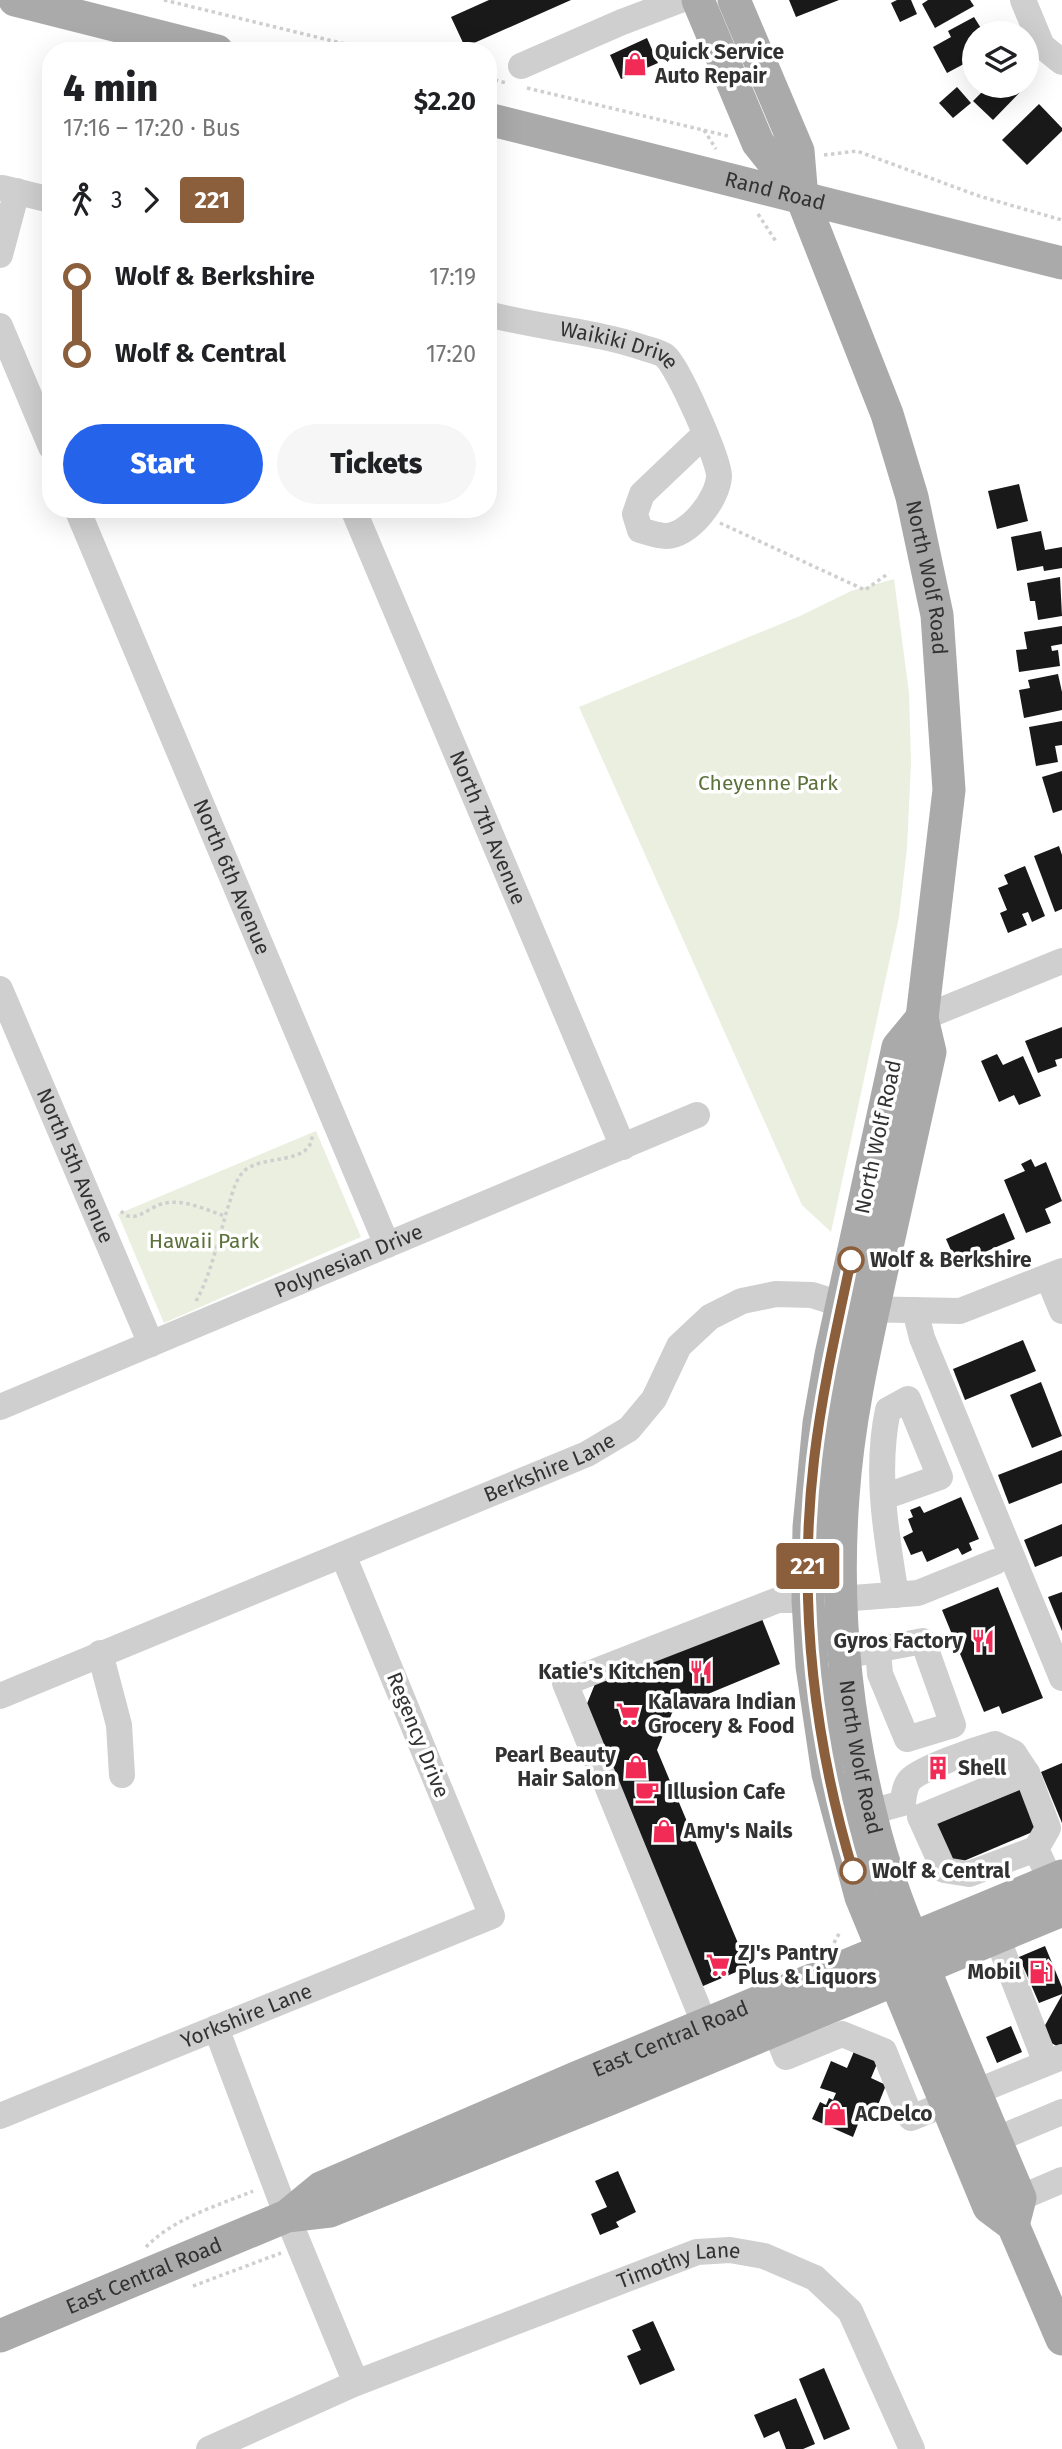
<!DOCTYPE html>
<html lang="en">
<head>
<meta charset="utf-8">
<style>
  :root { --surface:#fff; --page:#f6f6f6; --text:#202124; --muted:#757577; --accent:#2563eb }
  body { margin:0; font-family:"Fira Sans",sans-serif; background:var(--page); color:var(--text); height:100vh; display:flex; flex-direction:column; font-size:26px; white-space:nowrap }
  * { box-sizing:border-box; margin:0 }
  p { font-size:23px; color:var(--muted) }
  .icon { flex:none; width:38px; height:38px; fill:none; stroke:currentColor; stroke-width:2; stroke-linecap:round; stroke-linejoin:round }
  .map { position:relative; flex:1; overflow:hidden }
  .panel { position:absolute; left:42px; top:42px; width:455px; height:476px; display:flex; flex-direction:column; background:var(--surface); border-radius:28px; box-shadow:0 7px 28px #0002 }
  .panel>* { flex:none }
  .badge { padding:0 14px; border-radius:5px; font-size:24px; line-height:46px }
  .fabs { position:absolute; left:962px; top:21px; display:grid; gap:14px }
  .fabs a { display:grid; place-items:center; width:77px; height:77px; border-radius:50%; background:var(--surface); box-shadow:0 7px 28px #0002; font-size:35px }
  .map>.badge { position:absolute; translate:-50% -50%; box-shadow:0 0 0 4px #fff }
  .legs { display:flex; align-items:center; gap:10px; height:77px; padding:0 21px; font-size:23px }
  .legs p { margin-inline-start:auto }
  .summary { display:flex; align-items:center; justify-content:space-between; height:119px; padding:0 21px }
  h1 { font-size:38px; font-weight:800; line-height:52px }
  .action { display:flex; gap:14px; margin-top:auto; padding:14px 21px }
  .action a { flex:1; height:80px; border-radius:42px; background:var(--accent); color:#fff; font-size:28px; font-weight:800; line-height:80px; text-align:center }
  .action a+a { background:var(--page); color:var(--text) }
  ul { padding:0 21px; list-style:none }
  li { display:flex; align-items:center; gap:24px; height:77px; font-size:26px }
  li i { display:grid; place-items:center; width:10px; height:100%; margin:0 9px; background:currentColor }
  li i::after { content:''; width:18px; height:18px; margin:-9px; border:5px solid; border-radius:50%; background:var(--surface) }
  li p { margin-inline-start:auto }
  li:first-child i { background:linear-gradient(#0000 50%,currentColor 0) }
  li:last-child i { background:linear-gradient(currentColor 50%,#0000 0) }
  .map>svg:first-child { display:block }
</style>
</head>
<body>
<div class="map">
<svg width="1062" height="2449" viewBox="0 0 1062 2449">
  <rect width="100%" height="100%" fill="#fff"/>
  <g fill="#eaefdf">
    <polygon points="894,579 909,693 911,763 907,848 899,917 831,1232 802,1205 579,707 800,616 851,591"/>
    <polygon points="316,1131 361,1237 164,1323 118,1214"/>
  </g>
  <g fill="#191919">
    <polygon points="489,0 571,0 465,47 451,17"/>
    <polygon points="789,0 839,0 796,17"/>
    <polygon points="897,0 911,0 917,14 900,22 891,3"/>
    <polygon points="928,0 970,0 974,6 935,28 922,4"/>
    <polygon points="974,17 984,33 975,33 975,58 947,73 933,47 951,37 948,31"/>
    <polygon points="647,38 658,63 621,79 610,55"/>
    <polygon points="988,86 1021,86 1024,88 993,120 973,101"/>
    <polygon points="957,87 971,103 953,118 939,103"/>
    <polygon points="1039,104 1062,128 1062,131 1027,165 1002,140"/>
    <polygon points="1019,484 1028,521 997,529 988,491"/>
    <polygon points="1041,531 1045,550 1062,547 1062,568 1044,571 1043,566 1017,571 1011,537"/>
    <polygon points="1060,577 1062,616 1038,620 1035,601 1030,601 1027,583"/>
    <polygon points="1062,626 1062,644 1051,646 1052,651 1058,650 1060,666 1019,672 1016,650 1027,649 1024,632"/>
    <polygon points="1058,674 1062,692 1062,710 1024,718 1019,690 1030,688 1028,680"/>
    <polygon points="1062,721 1062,745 1055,746 1058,762 1036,766 1029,727"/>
    <polygon points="1062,771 1062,810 1053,813 1042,777"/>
    <polygon points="1059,846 1062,855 1062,909 1055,912 1034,856"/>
    <polygon points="1025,866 1045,916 1032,922 1028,912 1022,914 1027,925 1008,933 1000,913 1007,910 998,888 1008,884 1004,875"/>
    <polygon points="1062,1027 1062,1058 1055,1060 1057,1066 1038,1073 1025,1041"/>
    <polygon points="997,1054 1003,1065 1023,1056 1041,1096 1019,1105 1014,1095 999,1102 981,1061"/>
    <polygon points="1031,1159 1035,1167 1046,1162 1062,1201 1045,1209 1051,1223 1026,1233 1004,1180 1025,1171 1021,1164"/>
    <polygon points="1004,1213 1015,1239 957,1264 946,1239"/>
    <polygon points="1023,1340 1036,1371 965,1400 953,1369"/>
    <polygon points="1041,1382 1062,1436 1032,1448 1010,1395"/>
    <polygon points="1062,1450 1062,1483 1009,1504 998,1475"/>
    <polygon points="961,1497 979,1539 969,1543 972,1550 962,1555 958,1548 927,1562 922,1551 911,1555 903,1537 913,1532 908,1519 913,1517 910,1510 920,1506 924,1513"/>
    <polygon points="1062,1524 1062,1556 1035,1567 1024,1540"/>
    <polygon points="998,1587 1043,1698 1002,1714 999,1706 984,1712 942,1610"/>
    <polygon points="1062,1592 1062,1631 1048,1597"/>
    <polygon points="760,1614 780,1664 674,1708 657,1750 748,1967 696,1989 584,1711 595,1684"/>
    <polygon points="1062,1763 1062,1823 1041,1772"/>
    <polygon points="1021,1789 1037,1830 952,1866 935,1824"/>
    <polygon points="1045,1946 1062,1987 1062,1994 1039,2003 1019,1957"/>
    <polygon points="1062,1995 1062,2049 1039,2036"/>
    <polygon points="1011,2026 1022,2052 997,2063 986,2037"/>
    <polygon points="855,2049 879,2059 871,2078 886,2085 876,2110 858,2103 854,2117 860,2119 853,2137 812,2119 820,2102 826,2105 829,2098 833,2100 836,2093 820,2088 831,2061 847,2068"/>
    <polygon points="618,2171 636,2212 616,2222 619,2227 600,2235 591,2214 607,2207 595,2181"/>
    <polygon points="653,2321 675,2370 640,2385 627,2356 641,2350 632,2330"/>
    <polygon points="824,2368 850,2429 824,2440 799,2379"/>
    <polygon points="796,2398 815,2444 803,2449 786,2449 779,2431 764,2438 754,2415"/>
  </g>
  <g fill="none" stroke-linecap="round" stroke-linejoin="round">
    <g stroke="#cfcfcf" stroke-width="3.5" stroke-dasharray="3.5 3.5" stroke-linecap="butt">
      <polyline points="164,0 374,51"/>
      <polyline points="488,78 506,83"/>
      <polyline points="527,88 728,136"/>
      <polyline points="704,130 716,149"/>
      <polyline points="824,155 857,151 979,196 1062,220"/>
      <polyline points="758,214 777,243"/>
      <polyline points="720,523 865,590 889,573"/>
      <path d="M121,1211c13,15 28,-5 44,-8 20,-4 41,7 60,13"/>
      <path d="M196,1301c15,-26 23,-65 32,-94 4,-11 6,-25 15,-35 18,-19 71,-5 69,-39"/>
      <polyline points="834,1943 840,1932"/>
      <path d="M146,2247c28,-29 71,-41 107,-56"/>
      <polyline points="193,2286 281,2253"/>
    </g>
    <g stroke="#cfcfcf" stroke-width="26">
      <polyline points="1023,0 1042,46 1062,62"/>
      <polyline points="521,66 622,22 680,0"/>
      <polyline points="2,188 51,200"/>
      <polyline points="0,255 17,191"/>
      <path id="s1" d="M488,314c52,14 106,17 156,34 6,2 16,4 21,8 13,10 54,104 54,120 -1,23 -29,59 -53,60 -8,0 -19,-4 -26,-6l-5,-16 7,-20 63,-60"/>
      <polyline points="0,326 51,447"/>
      <path id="s2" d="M77,509l310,736"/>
      <path id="s3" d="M353,509l270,638"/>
      <path id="s4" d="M0,989l151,355"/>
      <polyline points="922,1018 1062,961"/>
      <polyline points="1048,1277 1062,1311"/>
      <polyline points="915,1310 922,1338 1062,1678"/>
      <path id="s5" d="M0,1407l697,-292"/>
      <path d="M884,1497l56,-20 -32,-78 -20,11c-13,61 -2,124 8,185"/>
      <polyline points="840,1599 918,1593 995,1562"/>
      <polyline points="100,1653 119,1725 122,1775"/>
      <polyline points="843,1656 923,1641 953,1725 907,1739 880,1674 878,1649"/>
      <path id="s6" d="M0,1696l587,-242 42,-25 25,-30 25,-53 31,-29 32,-16 34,-7 36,1 45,14 103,2 102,-40"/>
      <polyline points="1027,1773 920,1817 944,1870 969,1874 1036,1849"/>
      <path d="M870,1812l33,-9c1,-8 1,-15 6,-22 8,-12 69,-32 86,-37l19,9 3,5 10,15 21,55 -12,21 15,32"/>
      <polyline points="997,1937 1046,2063"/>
      <polyline points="705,2025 565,1683 778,1600 808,1600"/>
      <polyline points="216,2028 287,2216 356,2383"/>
      <polyline points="775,2030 786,2057 842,2034 884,2051 911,2118 1062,2057"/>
      <path id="s7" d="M0,2116l492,-200 -149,-361"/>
      <polyline points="995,2140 1062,2112"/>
      <polyline points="1020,2198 1062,2180"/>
      <path id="s8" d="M209,2449l147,-66 341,-131 33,-2 34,6 51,22 35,33 62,138"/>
    </g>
    <g stroke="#aaa" stroke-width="33">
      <polyline points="15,0 217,51"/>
      <polyline points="698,0 758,143 802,198"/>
      <path id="s9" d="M734,0l64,151 4,47 85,216 25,83 25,118 12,175 -27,228 8,34c-17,74 -32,148 -49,222 -16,73 -33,147 -38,223 -8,107 2,214 28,319 13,56 35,109 57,162 30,74 61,147 92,220l-7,27"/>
      <path id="s10" d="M488,119l574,144"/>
      <polyline points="922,1018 898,1047 831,1355 819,1423 809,1527 808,1600 812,1666 828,1774 861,1897 989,2207 1013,2225 1062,2339"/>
      <path id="s11" d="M287,2216l34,-28 255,-110 486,-202"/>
      <path id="s12" d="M0,2336l287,-120 43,-5 282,-113 450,-188"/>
    </g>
  </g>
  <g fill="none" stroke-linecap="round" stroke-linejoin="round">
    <g stroke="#fff" stroke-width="16">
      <path id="line-1" d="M851,1260c-14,66 -29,132 -37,200 -16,138 -1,277 39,411"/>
    </g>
    <use href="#line-1" stroke="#8b5e3c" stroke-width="10"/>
  </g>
  <defs>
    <g id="shop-bare" transform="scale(1.89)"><path d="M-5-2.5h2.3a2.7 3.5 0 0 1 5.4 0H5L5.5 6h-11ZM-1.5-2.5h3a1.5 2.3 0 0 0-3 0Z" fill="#f12b55" stroke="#fff" stroke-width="2.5" paint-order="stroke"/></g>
    <g id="restaurant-bare" transform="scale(1.89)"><path d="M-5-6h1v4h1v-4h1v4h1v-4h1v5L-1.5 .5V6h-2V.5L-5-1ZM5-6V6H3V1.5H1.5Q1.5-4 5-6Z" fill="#f12b55" stroke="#fff" stroke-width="2.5" paint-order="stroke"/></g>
    <g id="supermarket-bare" transform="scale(1.89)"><path d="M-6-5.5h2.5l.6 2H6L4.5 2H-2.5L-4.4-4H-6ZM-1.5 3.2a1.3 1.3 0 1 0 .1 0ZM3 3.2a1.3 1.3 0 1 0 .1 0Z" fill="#f12b55" stroke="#fff" stroke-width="2.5" paint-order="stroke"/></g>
    <g id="building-bare" transform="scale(1.89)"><path d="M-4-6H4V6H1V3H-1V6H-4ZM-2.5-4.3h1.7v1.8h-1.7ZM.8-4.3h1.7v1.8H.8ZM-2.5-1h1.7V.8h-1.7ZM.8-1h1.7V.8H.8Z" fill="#f12b55" stroke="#fff" stroke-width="2.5" paint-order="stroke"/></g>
    <g id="cafe-bare" transform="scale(1.89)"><path d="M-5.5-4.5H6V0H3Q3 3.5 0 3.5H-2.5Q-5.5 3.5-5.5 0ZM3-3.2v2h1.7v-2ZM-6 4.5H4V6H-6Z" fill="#f12b55" stroke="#fff" stroke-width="2.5" paint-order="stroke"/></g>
    <g id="fuel-bare" transform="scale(1.89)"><path d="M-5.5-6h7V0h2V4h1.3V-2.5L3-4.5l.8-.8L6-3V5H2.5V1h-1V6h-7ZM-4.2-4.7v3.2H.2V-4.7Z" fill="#f12b55" stroke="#fff" stroke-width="2.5" paint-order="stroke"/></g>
  </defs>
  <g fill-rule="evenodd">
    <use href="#shop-bare" x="635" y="64"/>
    <use href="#restaurant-bare" x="983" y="1641"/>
    <use href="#restaurant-bare" x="701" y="1672"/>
    <use href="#supermarket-bare" x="628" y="1714"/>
    <use href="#shop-bare" x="636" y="1767"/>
    <use href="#building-bare" x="938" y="1768"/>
    <use href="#cafe-bare" x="647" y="1792"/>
    <use href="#shop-bare" x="664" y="1831"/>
    <use href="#supermarket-bare" x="718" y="1965"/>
    <use href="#fuel-bare" x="1041" y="1972"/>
    <use href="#shop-bare" x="835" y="2114"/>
  </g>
  <g fill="#fff" stroke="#8b5e3c" stroke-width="3.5">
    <circle cx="851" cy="1260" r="12"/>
    <circle cx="853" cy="1871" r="12"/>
  </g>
  <g text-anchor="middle" stroke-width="7" stroke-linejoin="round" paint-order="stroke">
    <g font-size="21" font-weight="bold" fill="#323232" stroke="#fff" text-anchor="start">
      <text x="655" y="59">Quick Service<tspan x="655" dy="24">Auto Repair</tspan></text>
      <text x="963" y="1648" text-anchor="end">Gyros Factory</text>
      <text x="681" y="1679" text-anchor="end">Katie's Kitchen</text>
      <text x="648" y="1709">Kalavara Indian<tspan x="648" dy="24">Grocery &amp; Food</tspan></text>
      <text x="616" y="1762" text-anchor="end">Pearl Beauty<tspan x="616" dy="24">Hair Salon</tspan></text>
      <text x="958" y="1775">Shell</text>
      <text x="667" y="1799">Illusion Cafe</text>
      <text x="684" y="1838">Amy's Nails</text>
      <text x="738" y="1960">ZJ's Pantry<tspan x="738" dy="24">Plus &amp; Liquors</tspan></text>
      <text x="1021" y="1979" text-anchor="end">Mobil</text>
      <text x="855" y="2121">ACDelco</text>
    </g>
    <g font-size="21" fill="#323232" stroke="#fff">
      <text dy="7" stroke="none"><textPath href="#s10" startOffset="296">Rand Road</textPath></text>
      <text dy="7" stroke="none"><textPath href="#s1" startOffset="135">Waikiki Drive</textPath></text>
      <text dy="7" stroke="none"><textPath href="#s9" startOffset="612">North Wolf Road</textPath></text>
      <text dy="7" stroke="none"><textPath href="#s3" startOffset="346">North 7th Avenue</textPath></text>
      <text dy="7" stroke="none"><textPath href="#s2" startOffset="399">North 6th Avenue</textPath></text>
      <text transform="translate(878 1137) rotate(-78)" y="7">North Wolf Road</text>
      <text dy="7" stroke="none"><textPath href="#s4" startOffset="192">North 5th Avenue</textPath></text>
      <text dy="7" stroke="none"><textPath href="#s5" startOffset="378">Polynesian Drive</textPath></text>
      <text dy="7" stroke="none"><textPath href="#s6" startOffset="595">Berkshire Lane</textPath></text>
      <text transform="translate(418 1735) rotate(68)" y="7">Regency Drive</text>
      <text dy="7" stroke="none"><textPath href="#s9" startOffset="1806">North Wolf Road</textPath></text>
      <text dy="7" stroke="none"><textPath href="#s7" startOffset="266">Yorkshire Lane</textPath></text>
      <text dy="7" stroke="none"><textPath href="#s11" startOffset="424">East Central Road</textPath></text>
      <text dy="7" stroke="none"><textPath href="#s8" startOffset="506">Timothy Lane</textPath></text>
      <text dy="7" stroke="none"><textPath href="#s12" startOffset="156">East Central Road</textPath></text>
    </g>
    <g font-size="21" fill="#5c713b" stroke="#fff">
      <text x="768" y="790">Cheyenne Park</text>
      <text x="204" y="1248">Hawaii Park</text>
    </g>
    <g font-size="21" font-weight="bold" fill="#323232" stroke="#fff" text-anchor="start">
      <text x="870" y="1267">Wolf &amp; Berkshire</text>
      <text x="872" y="1878">Wolf &amp; Central</text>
    </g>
  </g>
</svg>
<div class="fabs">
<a><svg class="icon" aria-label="layers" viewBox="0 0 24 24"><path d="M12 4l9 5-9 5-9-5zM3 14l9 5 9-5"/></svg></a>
</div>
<b class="badge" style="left:808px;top:1566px;background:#8b5e3c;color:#fff">221</b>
<section class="panel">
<div class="summary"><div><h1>4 min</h1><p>17:16 – 17:20 · Bus</p></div><b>$2.20</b></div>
<div class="legs"><svg class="icon" aria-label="walk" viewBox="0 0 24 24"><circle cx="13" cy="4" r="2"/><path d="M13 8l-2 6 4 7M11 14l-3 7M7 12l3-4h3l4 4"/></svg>3<svg class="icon" aria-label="forward" viewBox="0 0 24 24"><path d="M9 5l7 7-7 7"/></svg><b class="badge" style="background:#8b5e3c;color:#fff">221</b></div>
<ul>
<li><i style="color:#8b5e3c"></i><b>Wolf &amp; Berkshire</b><p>17:19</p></li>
<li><i style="color:#8b5e3c"></i><b>Wolf &amp; Central</b><p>17:20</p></li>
</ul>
<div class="action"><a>Start</a><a>Tickets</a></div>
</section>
</div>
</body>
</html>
